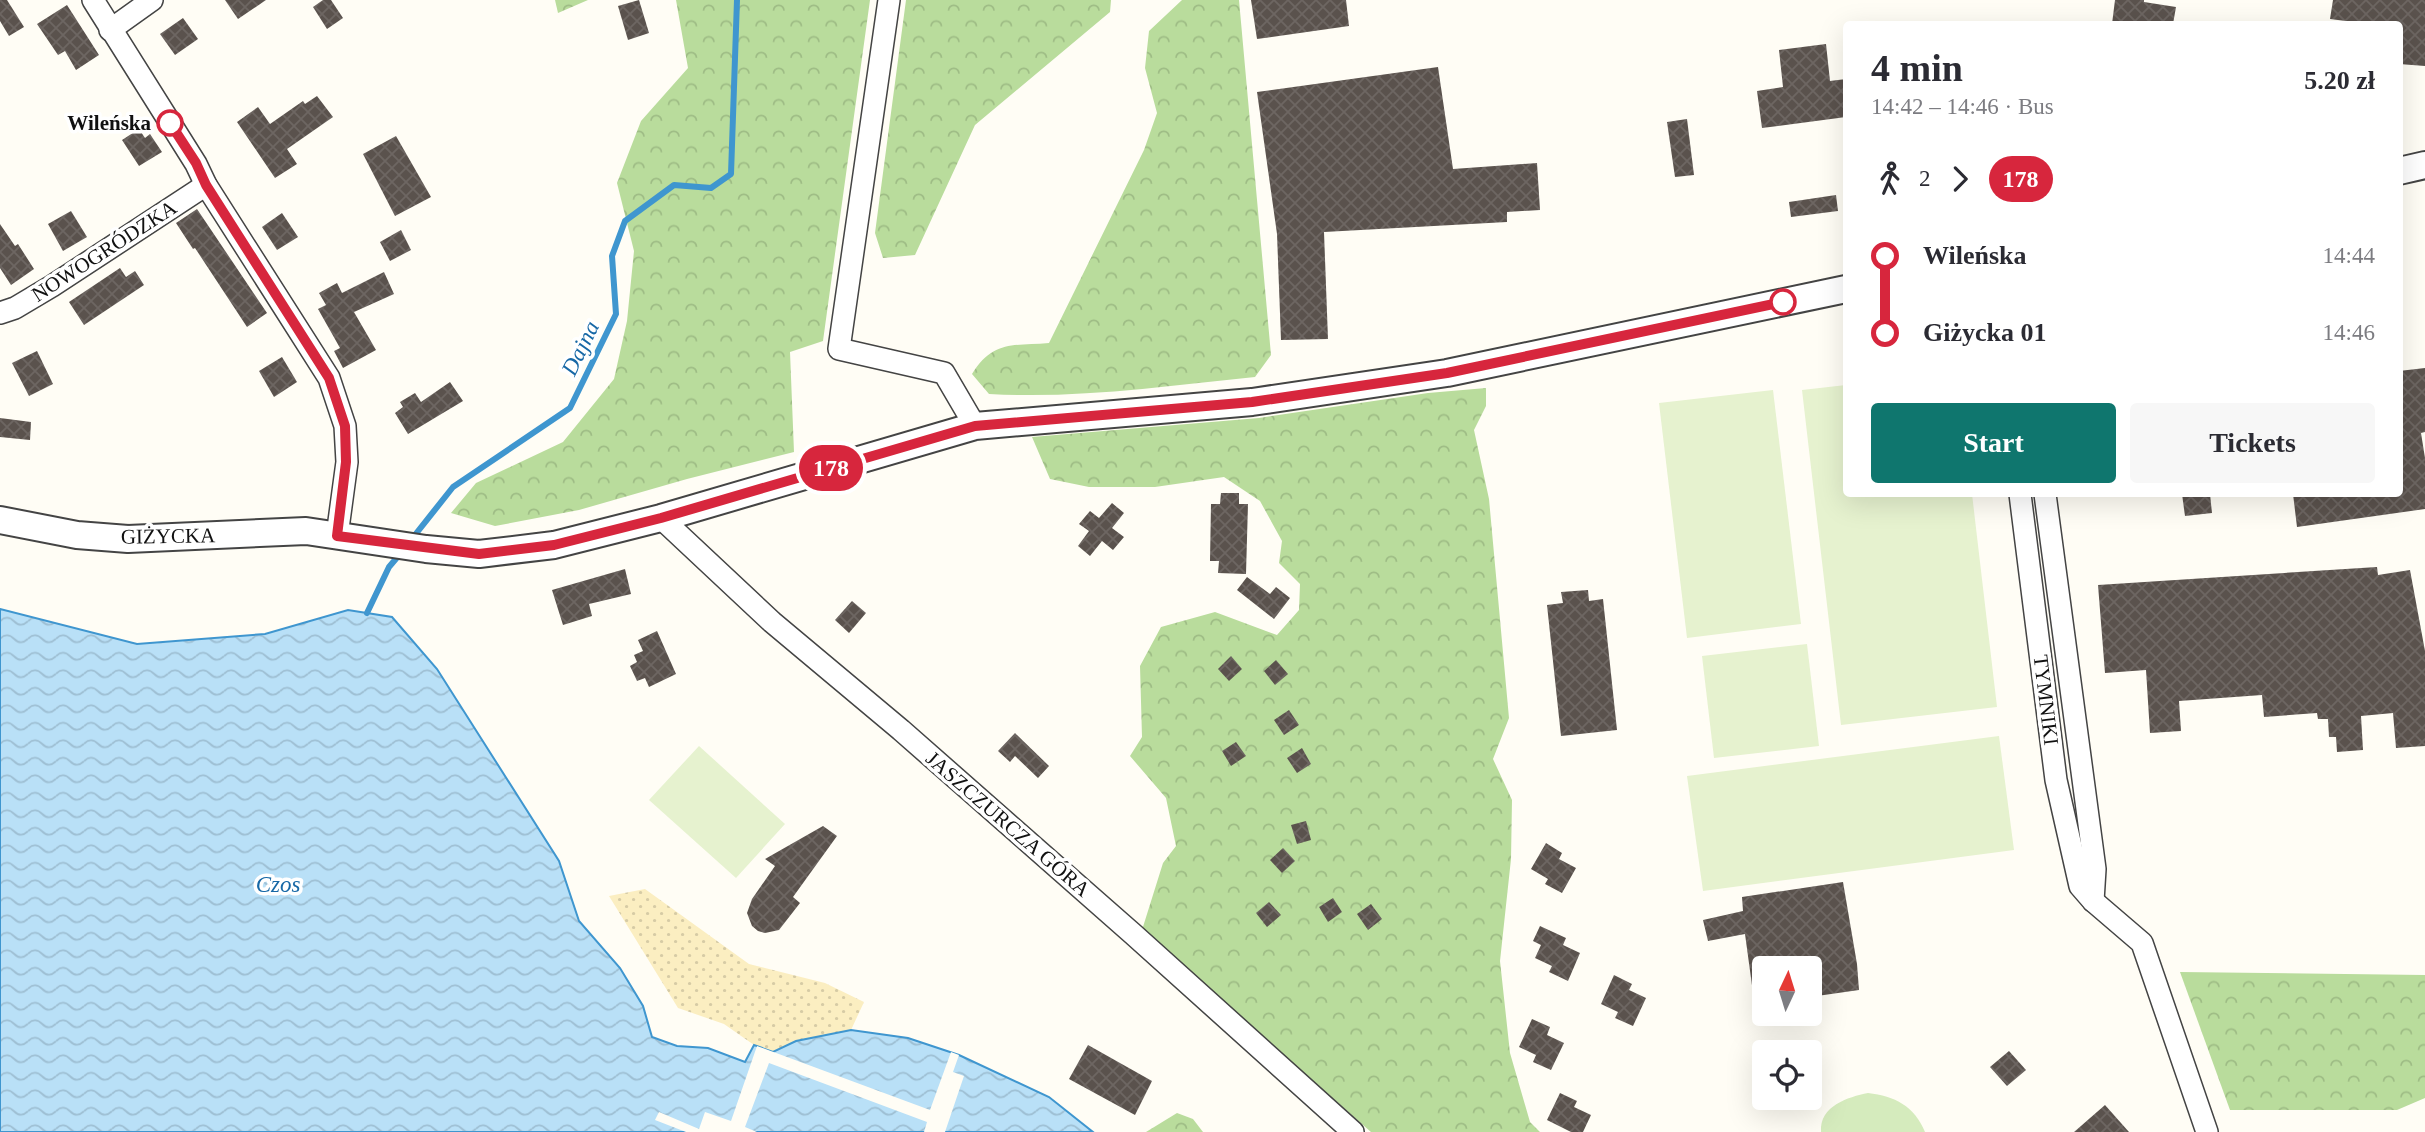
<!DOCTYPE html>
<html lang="en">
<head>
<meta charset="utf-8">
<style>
  :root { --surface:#fff; --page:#f7f7f7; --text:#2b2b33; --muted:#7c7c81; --accent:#0f766e }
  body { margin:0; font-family:"Times New Roman",serif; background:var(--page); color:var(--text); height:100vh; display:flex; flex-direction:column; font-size:26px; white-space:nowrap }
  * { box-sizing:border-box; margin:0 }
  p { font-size:23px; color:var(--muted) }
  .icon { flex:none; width:38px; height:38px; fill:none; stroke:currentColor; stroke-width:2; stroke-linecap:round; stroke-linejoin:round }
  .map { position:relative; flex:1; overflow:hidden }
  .details { position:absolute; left:1843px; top:21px; width:560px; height:476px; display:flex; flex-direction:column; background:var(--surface); border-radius:7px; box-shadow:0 7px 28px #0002 }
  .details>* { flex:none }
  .badge { padding:0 14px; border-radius:23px; font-size:24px; line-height:46px }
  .needle { width:46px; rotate:4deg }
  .buttons { position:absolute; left:1752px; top:956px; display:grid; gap:14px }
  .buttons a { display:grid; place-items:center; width:70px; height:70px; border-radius:7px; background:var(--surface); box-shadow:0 7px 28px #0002; font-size:35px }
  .map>.badge { position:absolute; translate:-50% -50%; box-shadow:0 0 0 4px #fff }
  .legs { display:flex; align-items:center; gap:10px; height:77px; padding:0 28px; font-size:23px }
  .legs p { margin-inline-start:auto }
  .headline { display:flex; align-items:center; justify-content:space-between; height:119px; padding:0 28px }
  h1 { font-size:38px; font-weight:600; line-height:52px }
  .button { display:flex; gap:14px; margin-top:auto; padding:14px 28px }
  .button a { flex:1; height:80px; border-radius:7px; background:var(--accent); color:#fff; font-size:28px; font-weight:600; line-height:80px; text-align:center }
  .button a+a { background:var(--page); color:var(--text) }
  ul { padding:0 28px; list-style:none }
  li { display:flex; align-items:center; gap:24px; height:77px; font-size:26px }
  li i { display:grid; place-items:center; width:10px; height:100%; margin:0 9px; background:currentColor }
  li i::after { content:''; width:18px; height:18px; margin:-9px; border:5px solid; border-radius:50%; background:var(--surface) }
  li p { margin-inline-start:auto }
  li:first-child i { background:linear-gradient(#0000 50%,currentColor 0) }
  li:last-child i { background:linear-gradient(currentColor 50%,#0000 0) }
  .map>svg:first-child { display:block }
</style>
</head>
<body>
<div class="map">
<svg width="2425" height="1132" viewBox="0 0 2425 1132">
  <defs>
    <pattern id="forest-crowns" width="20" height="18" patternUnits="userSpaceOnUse" patternTransform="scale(1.75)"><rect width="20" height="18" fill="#b9dc9c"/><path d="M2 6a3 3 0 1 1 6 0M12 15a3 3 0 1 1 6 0" fill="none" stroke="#9ebc85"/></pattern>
    <pattern id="sand-dots" width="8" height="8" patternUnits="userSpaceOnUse" patternTransform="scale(1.75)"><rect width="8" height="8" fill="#fbeec1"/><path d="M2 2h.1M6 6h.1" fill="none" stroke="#d6cba5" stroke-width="1.8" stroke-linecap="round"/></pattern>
    <pattern id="water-waves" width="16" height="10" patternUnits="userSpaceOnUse" patternTransform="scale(1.75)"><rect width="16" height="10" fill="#b9e0f7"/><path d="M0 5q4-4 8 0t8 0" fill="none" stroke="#9ebfd3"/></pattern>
    <pattern id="building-cross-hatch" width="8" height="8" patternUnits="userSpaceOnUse" patternTransform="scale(1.75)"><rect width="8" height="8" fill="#5a524d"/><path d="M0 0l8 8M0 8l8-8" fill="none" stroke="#6d6662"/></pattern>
  </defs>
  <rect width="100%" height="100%" fill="#fffdf5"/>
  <path fill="#d5ebbd" d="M1868,1093c27,3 46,13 57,39h-104c-2,-26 27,-35 47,-39z"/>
  <g fill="url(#forest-crowns)">
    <polygon points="555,0 588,0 558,13"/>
    <polygon points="676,0 870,0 823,341 790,352 794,452 687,479 579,510 495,526 451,513 476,483 563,442 614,379 627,321 634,251 617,183 641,121 688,68"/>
    <polygon points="906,0 1111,0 1110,12 975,125 915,255 883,258 875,233"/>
    <path d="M1182,0h57l32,355 -16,22c-89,9 -177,22 -266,17l-17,-20c21,-34 42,-28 77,-31l95,-193 13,-37 -12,-45 4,-37z"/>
    <polygon points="1486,388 1486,406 1474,430 1489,499 1509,718 1493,759 1512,800 1511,859 1500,961 1510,1053 1530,1122 1540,1132 1371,1132 1142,930 1163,863 1176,846 1166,798 1130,756 1142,737 1140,666 1161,627 1215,612 1277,635 1299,610 1300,584 1279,563 1282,541 1260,501 1224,477 1155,487 1089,487 1050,479 1032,437 1259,418 1428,393"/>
    <polygon points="2180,972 2425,975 2425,1098 2397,1110 2230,1110"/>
    <polygon points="1177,1113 1193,1119 1203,1132 1146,1132"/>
  </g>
  <polygon fill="url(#sand-dots)" points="645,889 749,964 825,983 864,1002 851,1030 796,1041 773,1053 754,1045 724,1024 678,1008 609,896"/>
  <g fill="#e6f2cf">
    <polygon points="1846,385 1846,494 1972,494 1997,707 1841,725 1802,390"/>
    <polygon points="1773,390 1801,624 1687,638 1659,403"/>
    <polygon points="1807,644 1819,746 1714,758 1702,656"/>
    <polygon points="1999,736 2014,850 1703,891 1687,776"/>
    <polygon points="699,746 785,824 736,878 649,800"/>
  </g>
  <polygon fill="url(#water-waves)" stroke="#3f96cf" stroke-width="2" points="0,609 137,644 265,634 348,610 392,617 437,669 559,861 579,921 620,968 643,1006 652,1037 677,1046 708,1048 745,1062 754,1045 773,1052 796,1041 851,1030 908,1038 959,1055 1049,1097 1093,1132 0,1132"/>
  <polygon fill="#fffdf5" points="757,1046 930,1110 951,1052 959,1055 953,1072 964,1076 945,1132 924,1132 927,1122 769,1063 745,1127 757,1132 686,1132 655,1120 659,1112 699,1129 705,1112 731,1121"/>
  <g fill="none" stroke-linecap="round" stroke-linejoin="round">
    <g stroke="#3f96cf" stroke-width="6">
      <polyline points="411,540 453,487 570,408 616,314 612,256 625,221 674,185 711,188 731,174 737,0"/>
      <polyline points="367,613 389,567 400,554"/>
    </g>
  </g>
  <g fill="url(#building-cross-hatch)">
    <polygon points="0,0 7,0 24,27 9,36 0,21"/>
    <polygon points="225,0 266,0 238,19"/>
    <polygon points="323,0 331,0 343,18 327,29 313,7"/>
    <polygon points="639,0 649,33 628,40 618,6"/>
    <polygon points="1251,0 1346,0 1349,26 1257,39"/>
    <polygon points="2115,0 2144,0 2144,2 2176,7 2173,24 2112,24"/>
    <polygon points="2333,0 2425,0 2425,66 2399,64 2401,29 2399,29 2399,24 2370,24 2330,19"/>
    <polygon points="67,5 99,55 76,70 65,51 58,55 37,24"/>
    <polygon points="183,18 198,39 175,55 160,34"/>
    <polygon points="1826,44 1830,81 1846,79 1846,117 1762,128 1757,91 1783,87 1779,50"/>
    <polygon points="1438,67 1453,169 1537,163 1540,210 1507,212 1507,222 1324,232 1328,339 1281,340 1277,234 1257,92"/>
    <polygon points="317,96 333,117 287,149 297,164 275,178 237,122 258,107 270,124 303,101 305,104"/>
    <polygon points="1687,119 1694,175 1675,177 1667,122"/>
    <polygon points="139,129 145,138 150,134 162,152 139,166 122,140"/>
    <polygon points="396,136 431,197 395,216 363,154"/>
    <polygon points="1836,195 1838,211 1791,217 1789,202"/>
    <polygon points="197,209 267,313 247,327 195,248 193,249 176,223"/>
    <polygon points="71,211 87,237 63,251 48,224"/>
    <polygon points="282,213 298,237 277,250 262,227"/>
    <polygon points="0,224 15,246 18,244 34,269 11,285 0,268"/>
    <polygon points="401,230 411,250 390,261 380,242"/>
    <polygon points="120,268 126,277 135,271 144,285 84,325 69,302"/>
    <polygon points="384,272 394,294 354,312 376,350 343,368 334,351 340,348 318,309 326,305 319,293 337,283 342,293"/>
    <polygon points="37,351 53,384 29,396 12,363"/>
    <polygon points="282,357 297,382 274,397 259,371"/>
    <polygon points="2425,368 2425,432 2421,433 2425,458 2425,509 2297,527 2293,494 2399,494 2399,371"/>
    <polygon points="450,382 463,401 408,434 395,413 403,407 400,402 415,393 421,402"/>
    <polygon points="0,418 31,422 30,440 0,437"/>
    <polygon points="1221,493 1239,493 1239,504 1248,504 1246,574 1218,573 1219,561 1210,561 1211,504 1220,504"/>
    <polygon points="2182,494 2210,494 2212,513 2185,516"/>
    <polygon points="1112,503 1124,513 1112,528 1124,537 1113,550 1102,541 1090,556 1078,546 1089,531 1079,524 1090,511 1099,518"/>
    <polygon points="2377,567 2378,575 2410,570 2425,651 2425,746 2396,748 2393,713 2361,716 2363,750 2337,752 2336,737 2329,737 2328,719 2318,719 2317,713 2264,717 2262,695 2179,701 2181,731 2150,733 2146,670 2105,673 2098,585"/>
    <polygon points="625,569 631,594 589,604 592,616 563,625 552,590"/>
    <polygon points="1247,577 1270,594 1276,587 1290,598 1274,619 1237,590"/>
    <polygon points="1588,590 1589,601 1603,599 1617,730 1561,736 1547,605 1563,603 1561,592"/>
    <polygon points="852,601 866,613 849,633 835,620"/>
    <polygon points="657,631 676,674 649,687 645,678 637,681 630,666 637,662 634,655 643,651 638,640"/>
    <polygon points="1231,656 1242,669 1229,681 1218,669"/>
    <polygon points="1276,660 1288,674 1275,685 1264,671"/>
    <polygon points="1289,710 1299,725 1284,735 1274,720"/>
    <polygon points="1015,733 1049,766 1038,778 1015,756 1010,762 998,751"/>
    <polygon points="1236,742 1246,756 1231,766 1222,751"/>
    <polygon points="1302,748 1311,764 1297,773 1287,758"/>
    <polygon points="1306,821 1311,840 1297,844 1291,825"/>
    <polygon points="823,826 837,836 793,897 800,903 779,930 765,933 758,931 752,926 747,913 752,899 775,866 765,859"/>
    <polygon points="1546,843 1562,853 1559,859 1576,868 1562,893 1545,884 1548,879 1531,869"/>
    <polygon points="1283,848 1295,861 1282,873 1270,860"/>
    <polygon points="1843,882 1857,964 1859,990 1810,997 1810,968 1764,968 1764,1000 1754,1000 1745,934 1708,941 1703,920 1743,911 1742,897"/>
    <polygon points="1333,898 1342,912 1328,922 1319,907"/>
    <polygon points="1269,902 1281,915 1267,927 1256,913"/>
    <polygon points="1371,904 1382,919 1368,930 1357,914"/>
    <polygon points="1540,926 1566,938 1563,945 1580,953 1568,981 1549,972 1552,966 1535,958 1541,945 1533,941"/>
    <polygon points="1614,975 1632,984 1629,990 1646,998 1633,1026 1615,1018 1618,1012 1601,1004"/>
    <polygon points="1532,1019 1550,1027 1547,1035 1564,1043 1551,1070 1533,1062 1536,1055 1519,1047"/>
    <polygon points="1088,1045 1152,1081 1135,1115 1069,1079"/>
    <polygon points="2009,1051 2026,1070 2007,1086 1990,1067"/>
    <polygon points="1560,1093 1577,1101 1574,1107 1591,1115 1583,1132 1571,1132 1547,1120"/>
    <polygon points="2105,1105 2129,1132 2074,1132"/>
  </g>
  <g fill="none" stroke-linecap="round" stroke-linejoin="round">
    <g stroke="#444" stroke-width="24">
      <g id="minor">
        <polyline points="93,0 196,164 206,185 329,378 345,426 347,462 337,536"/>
        <polyline points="889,0 839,349 944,373 975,426"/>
        <polyline points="110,30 152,0"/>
        <polyline points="0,313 15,308 52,286 206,185"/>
        <polyline points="2020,494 2056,780 2080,886 2093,901 2142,943 2207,1132"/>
        <polyline points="2045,494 2095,869 2093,901"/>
        <polyline points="661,518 772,622 901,730 1133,934 1353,1132"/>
      </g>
    </g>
    <g stroke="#444" stroke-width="30">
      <g id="tertiary">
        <polyline points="2399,171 2425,165"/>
        <polyline points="0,520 77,535 128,539 306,531 426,549 479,554 554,545 661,518 975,426 1252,402 1447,373 1846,289"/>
      </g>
    </g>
    <use href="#minor" stroke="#fff" stroke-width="21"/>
    <use href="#tertiary" stroke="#fff" stroke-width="26"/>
  </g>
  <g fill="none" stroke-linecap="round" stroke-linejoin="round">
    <g stroke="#fff" stroke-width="16">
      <polyline id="line-1" points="170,123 196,163 206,185 329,378 345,426 346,462 337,536 479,554 554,545 661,518 975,426 1252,402 1447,373 1783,302"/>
    </g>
    <use href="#line-1" stroke="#d7263d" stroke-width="10"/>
  </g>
  <g fill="#fff" stroke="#d7263d" stroke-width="3.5">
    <circle cx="170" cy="123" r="12"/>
    <circle cx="1783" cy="302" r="12"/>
  </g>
  <g text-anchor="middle" stroke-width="7" stroke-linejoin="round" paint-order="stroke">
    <g font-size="21" font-weight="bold" fill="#111" stroke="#fff" text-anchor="end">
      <text x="151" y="130">Wileńska</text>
    </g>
    <g font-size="21" fill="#111" stroke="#fff">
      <text transform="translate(104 251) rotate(-33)" y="7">NOWOGRÓDZKA</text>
      <text transform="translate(168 536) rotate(-1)" y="7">GIŻYCKA</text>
      <text transform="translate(2046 700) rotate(83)" y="7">TYMNIKI</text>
      <text transform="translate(1008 824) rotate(41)" y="7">JASZCZURCZA GÓRA</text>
    </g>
    <g font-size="23" font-style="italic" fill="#1768a6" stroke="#fff">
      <text transform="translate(580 348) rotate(-64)" y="8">Dajna</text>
      <text x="278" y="892">Czos</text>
    </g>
  </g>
</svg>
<div class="buttons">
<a><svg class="needle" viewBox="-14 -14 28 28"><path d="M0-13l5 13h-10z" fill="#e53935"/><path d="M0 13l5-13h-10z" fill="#7c7c81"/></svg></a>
<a><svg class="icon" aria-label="locate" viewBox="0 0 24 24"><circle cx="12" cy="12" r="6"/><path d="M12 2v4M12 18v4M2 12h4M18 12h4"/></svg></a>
</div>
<b class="badge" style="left:831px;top:468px;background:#d7263d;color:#fff">178</b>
<section class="details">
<div class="headline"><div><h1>4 min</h1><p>14:42 – 14:46 · Bus</p></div><b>5.20 zł</b></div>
<div class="legs"><svg class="icon" aria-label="walk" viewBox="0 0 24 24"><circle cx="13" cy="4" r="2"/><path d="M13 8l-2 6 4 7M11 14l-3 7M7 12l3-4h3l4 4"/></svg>2<svg class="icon" aria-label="forward" viewBox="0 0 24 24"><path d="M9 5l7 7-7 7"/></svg><b class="badge" style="background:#d7263d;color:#fff">178</b></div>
<ul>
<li><i style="color:#d7263d"></i><b>Wileńska</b><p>14:44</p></li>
<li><i style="color:#d7263d"></i><b>Giżycka 01</b><p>14:46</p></li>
</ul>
<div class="button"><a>Start</a><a>Tickets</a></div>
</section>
</div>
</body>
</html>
